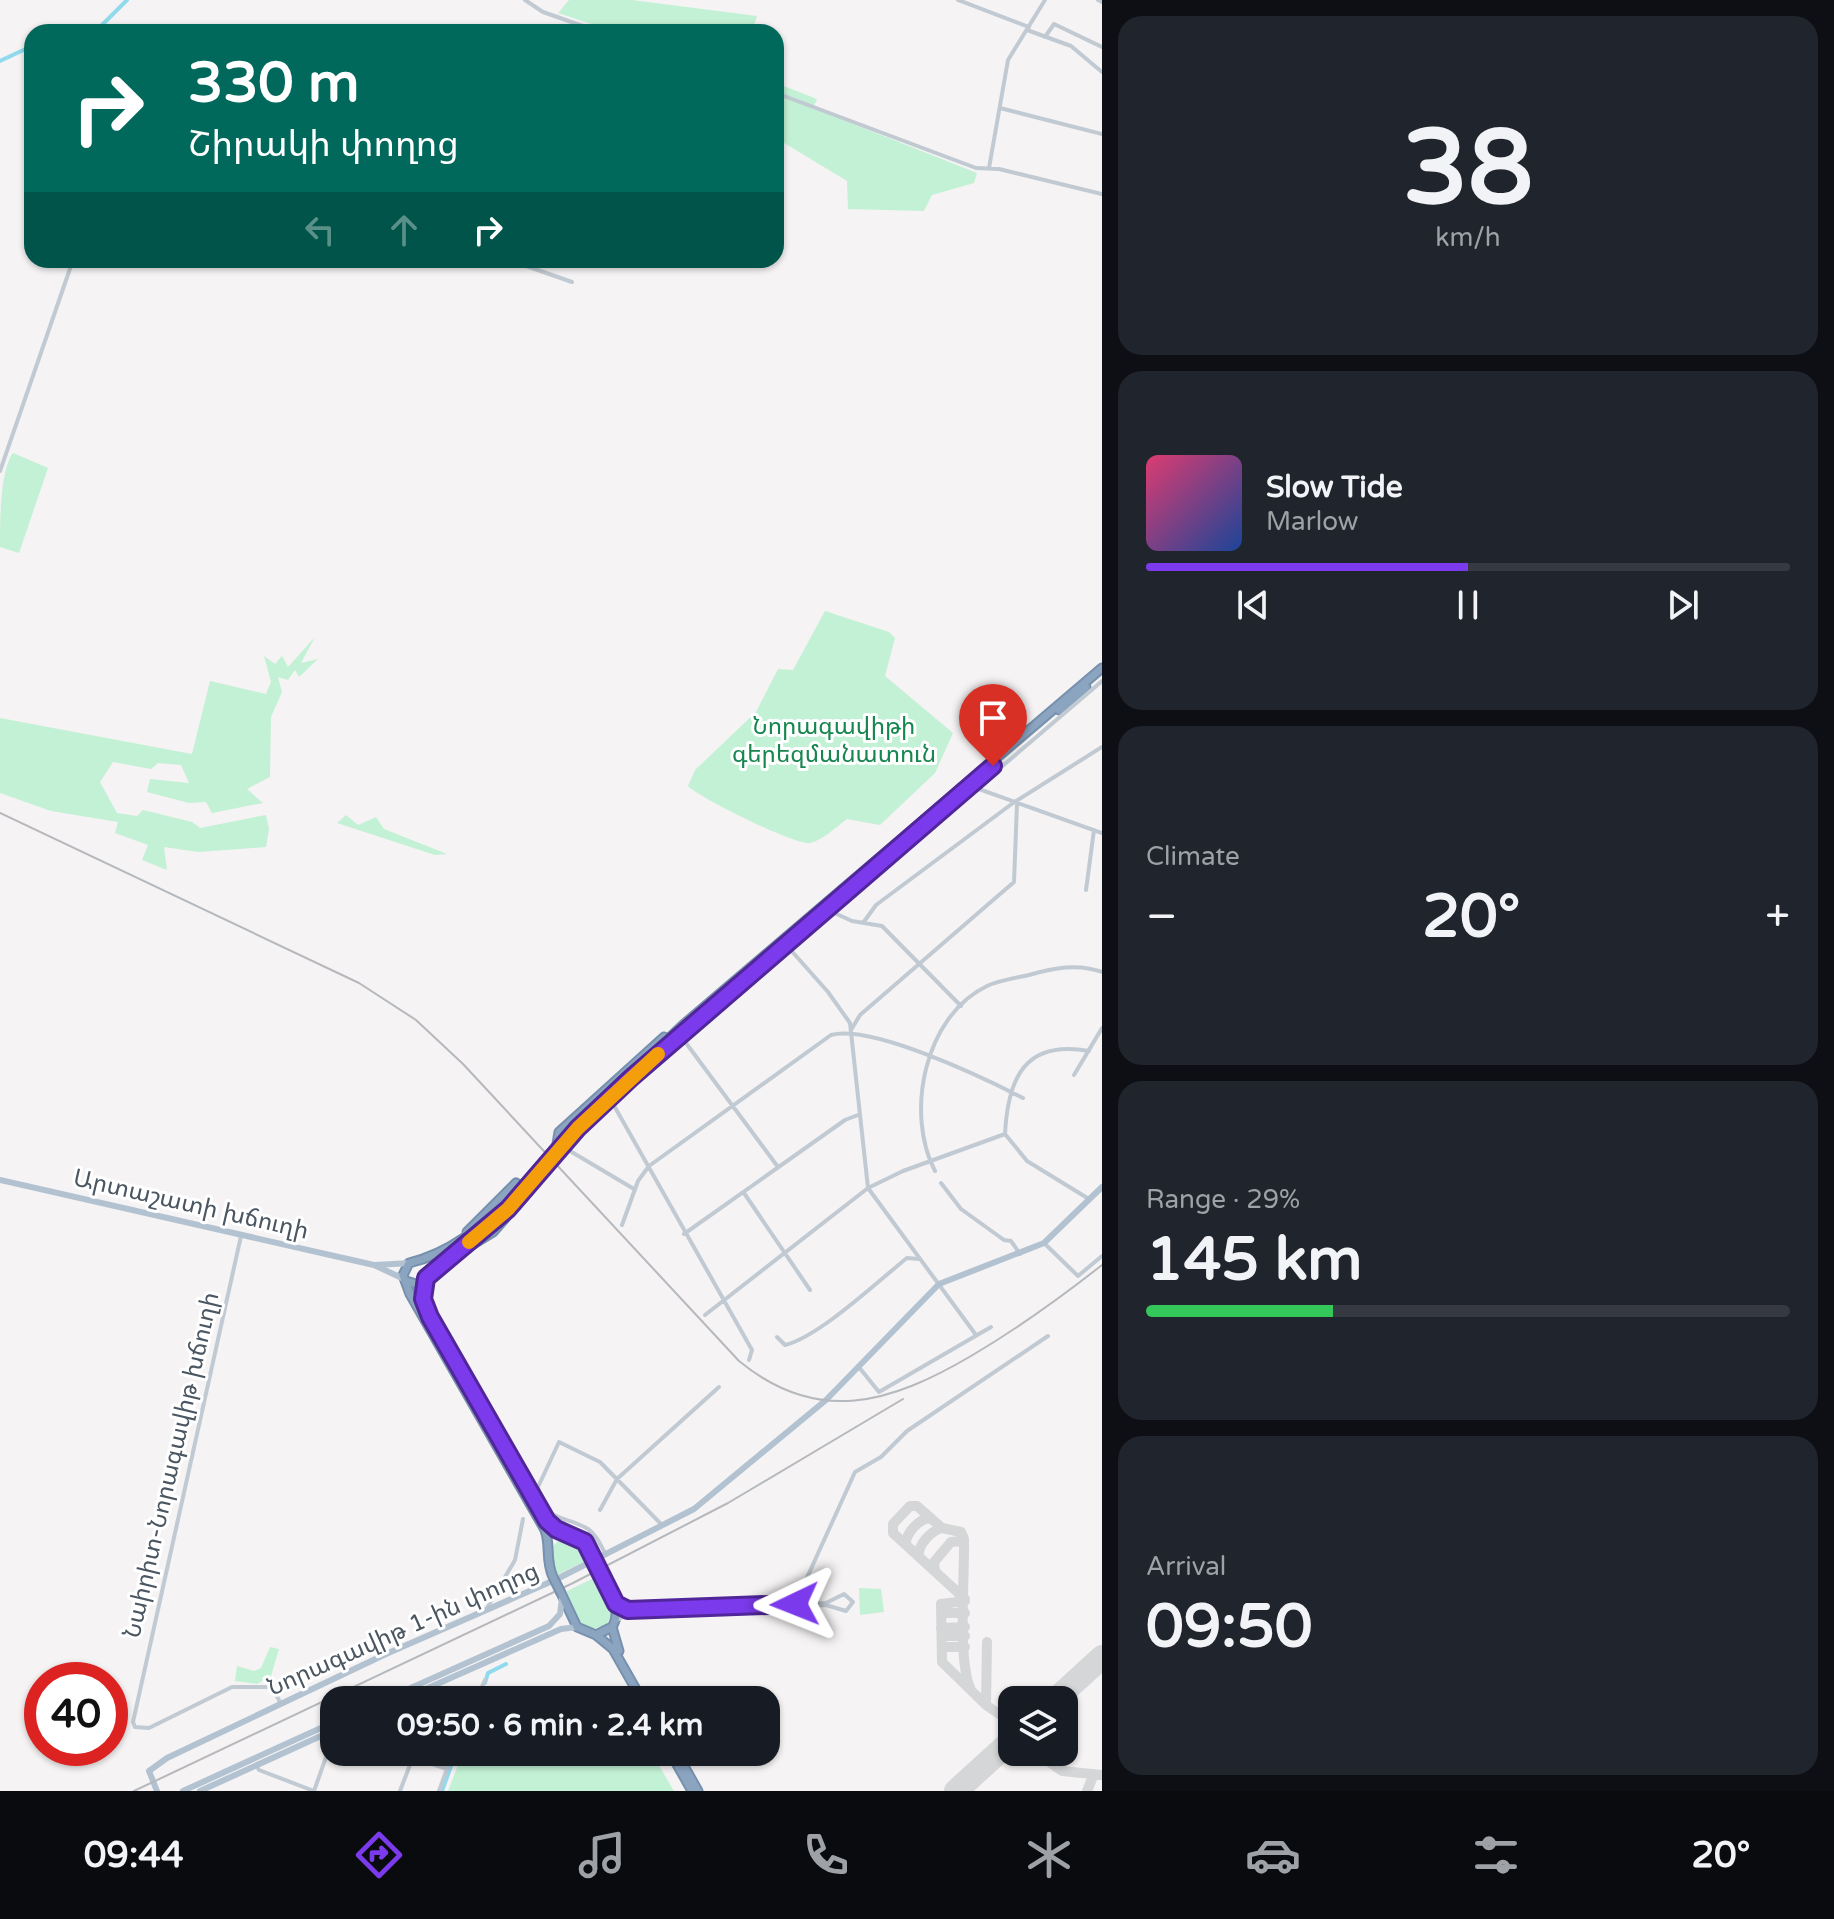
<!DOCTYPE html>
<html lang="en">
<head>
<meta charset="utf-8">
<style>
	body { margin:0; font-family:"Varela Round","Noto Sans Armenian",sans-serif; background:#20242c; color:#f1f3f6; height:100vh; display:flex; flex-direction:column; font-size:30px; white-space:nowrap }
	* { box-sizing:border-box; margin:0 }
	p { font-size:26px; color:#9ea1a6 }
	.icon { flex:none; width:44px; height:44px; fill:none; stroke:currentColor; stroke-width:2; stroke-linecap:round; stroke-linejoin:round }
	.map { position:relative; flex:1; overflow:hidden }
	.sheet { display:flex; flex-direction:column; gap:16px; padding:16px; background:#0d0f14; width:732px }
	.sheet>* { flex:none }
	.top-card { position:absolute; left:24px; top:24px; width:760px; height:244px; border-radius:24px; box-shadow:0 2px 6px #0004; background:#00695c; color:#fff; overflow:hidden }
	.fabs { position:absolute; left:998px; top:1686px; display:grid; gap:16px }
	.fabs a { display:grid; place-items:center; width:80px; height:80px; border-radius:16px; background:#171b24; box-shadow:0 2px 6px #0004; font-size:40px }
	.speed { position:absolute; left:24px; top:1662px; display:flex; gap:16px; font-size:40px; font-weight:700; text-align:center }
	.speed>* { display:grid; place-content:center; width:104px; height:104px; border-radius:50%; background:#171b24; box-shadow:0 2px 6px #0004; line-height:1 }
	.speed .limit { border:12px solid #d22; background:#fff; color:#111 }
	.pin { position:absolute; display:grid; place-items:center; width:68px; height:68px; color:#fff; margin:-82px -34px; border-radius:50% 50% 50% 0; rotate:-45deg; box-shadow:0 0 8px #0007 }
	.pin .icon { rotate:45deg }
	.me { position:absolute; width:88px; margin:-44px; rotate:268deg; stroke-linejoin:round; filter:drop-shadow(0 0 6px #0008) }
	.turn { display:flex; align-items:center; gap:28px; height:168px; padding:0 32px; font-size:36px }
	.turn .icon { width:104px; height:104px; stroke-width:2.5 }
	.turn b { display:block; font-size:56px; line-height:68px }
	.lanes { display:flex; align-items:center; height:76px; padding:0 32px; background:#0003; justify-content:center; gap:40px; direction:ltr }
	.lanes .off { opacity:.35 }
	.big { font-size:60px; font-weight:700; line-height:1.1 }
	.sheet .widget { flex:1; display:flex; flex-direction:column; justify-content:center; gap:12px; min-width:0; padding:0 28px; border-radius:24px; background:#20242c }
	.sheet .dial { align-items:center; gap:0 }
	.dial b { font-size:104px; line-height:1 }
	.song { display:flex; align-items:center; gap:24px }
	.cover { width:96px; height:96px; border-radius:12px; background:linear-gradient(135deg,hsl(340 70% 55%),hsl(220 70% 35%)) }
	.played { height:8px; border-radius:4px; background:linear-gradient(90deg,#7c3aed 50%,#363941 50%) }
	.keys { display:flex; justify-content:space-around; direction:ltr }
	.heat { display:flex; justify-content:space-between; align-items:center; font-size:44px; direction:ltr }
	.charge { height:12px; border-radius:6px; background:linear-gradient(90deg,#34c759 29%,#363941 0) }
	.trip { position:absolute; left:320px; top:1686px; width:460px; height:80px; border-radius:24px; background:#171b24; box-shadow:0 2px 6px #0004; font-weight:700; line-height:80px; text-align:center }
	.dock { display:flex; height:128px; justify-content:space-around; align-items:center; background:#090b0e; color:#9ea1a6 }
	.dock .icon { width:56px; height:56px }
	.dock .current { color:#7c3aed }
	.dock b { font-size:36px; color:#f1f3f6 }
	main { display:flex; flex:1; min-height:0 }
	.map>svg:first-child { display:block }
	.green { fill:#c3f1d5 }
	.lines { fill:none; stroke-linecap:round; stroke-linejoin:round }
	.canal { stroke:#90daee; stroke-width:4 }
	.taxiway { stroke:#d5d6d8; stroke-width:10 }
	.runway { stroke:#d5d6d8; stroke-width:24 }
	.highway-casing { stroke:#7690ad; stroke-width:11 }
	.minor { stroke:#c1cad2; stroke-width:4 }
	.major { stroke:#b3c2d1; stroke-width:6 }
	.highway { stroke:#8ba5c1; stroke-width:7 }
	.rail { stroke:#b5b8bd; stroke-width:2 }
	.highway-bridge-casing { stroke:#7690ad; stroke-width:11; stroke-linecap:butt }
	.highway-bridge { stroke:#8ba5c1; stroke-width:7 }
	.route-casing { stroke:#51269a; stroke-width:20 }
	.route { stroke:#7c3aed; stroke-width:14 }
	.slow { stroke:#f59e0b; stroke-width:14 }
	.labels { text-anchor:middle; stroke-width:6; stroke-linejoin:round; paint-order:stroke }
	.park-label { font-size:24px; fill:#17864f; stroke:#fff }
	.street-label { font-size:24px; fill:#4a5661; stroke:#fff }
</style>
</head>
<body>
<main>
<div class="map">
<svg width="1102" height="1791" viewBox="0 0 1102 1791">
	<rect width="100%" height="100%" fill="#f5f3f3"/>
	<path class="green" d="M569,0H632L757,16L752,32H616L558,13Z
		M776,83L817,99L813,108L977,173L974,183L932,195L924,211L848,209L847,181L776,138Z
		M13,453L48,468L19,553L0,547C0,522 0,470 13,453Z
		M825,611L889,632L895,638L885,676L953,733L935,773L880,825L847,819C836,827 823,840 810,843C796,846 698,797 688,786L695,770L756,712L778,669L793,670Z
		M315,637L301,663L318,659L299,677L295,670L288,680L278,677L282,692L271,717L270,777L247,789L263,803L212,813L206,802L189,803L147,792L150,779L189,783L181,765L158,763L151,769L113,762L100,782L117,813L137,816L143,810L192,822L200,828L266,815L269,829L266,847L198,852L164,847L167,870L142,860L148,845L115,833L118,822L51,811L0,793V718L192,754L210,681L266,694L271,682L264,656L275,664L282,656L288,667Z
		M346,815L358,825L376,817L384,829L447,854L435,855L337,823Z
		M563,1538L578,1541L589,1559L557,1575C549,1561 546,1547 563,1538Z
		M598,1576L613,1612L606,1625L592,1629L581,1623L565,1592Z
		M859,1588L881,1589L884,1612L860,1615Z
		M270,1647L279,1649L271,1676L257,1684L235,1681L237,1666L254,1671L261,1668Z
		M463,1752H651L674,1791H448Z"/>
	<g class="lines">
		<path class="canal" d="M95,32L127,0
			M0,61L32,46
			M485,1683L488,1673L506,1664
			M442,1791L456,1752"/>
		<path class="taxiway" d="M906,1545C905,1534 919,1518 931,1518
			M919,1557C917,1545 931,1531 942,1528
			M935,1571L934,1562L951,1542L961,1541L964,1546
			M965,1599L893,1533V1524L910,1506H917L942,1528L961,1532L964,1539C965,1574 957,1662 971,1690
			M965,1601L941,1604L942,1662L986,1705L1012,1723
			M941,1613H965
			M941,1628L965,1627
			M942,1636H965
			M942,1647H965
			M986,1705L987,1642
			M1035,1752L1062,1771L1102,1775
			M1087,1791L1094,1774"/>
		<path class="runway" d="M1055,1700L1102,1657
			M956,1791L1012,1740"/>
		<defs>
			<path id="highway" d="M1059,710L1086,687
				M625,1083L652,1059
				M561,1141L683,1025L1102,668
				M563,1151L557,1144L559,1132L664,1037
				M511,1199C479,1228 451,1253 409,1263L403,1275L410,1294L545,1530C551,1546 545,1560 553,1577
				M456,1251L515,1201
				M436,1267L493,1232L529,1191L516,1183L467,1232
				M406,1281L420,1285L437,1266
				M425,1281V1306L491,1424
				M511,1459L550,1525L580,1537L593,1557
				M561,1593L577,1627L596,1635L613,1649L642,1700
				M612,1627L619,1651
				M596,1635L612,1627C623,1610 609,1591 602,1574
				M670,1752L692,1791
				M676,1752L698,1791"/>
		</defs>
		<use href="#highway" class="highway-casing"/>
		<path class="minor" d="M525,0L543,12L600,32
			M958,0L1029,27
			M1098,0L1102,2
			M1027,30L1071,46L1102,72
			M1045,37L1054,24L1102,47
			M776,93L976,168L999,169L1102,194
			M1000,108L1102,134
			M989,168L1008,60L1045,0
			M509,260L572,282
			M0,471L73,260
			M976,788L1102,833
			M1086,890L1094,830
			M830,911L852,921L882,926L961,1006
			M863,923L876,905L1013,803L1102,747
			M789,948L828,992L850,1023L868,1188L976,1335
			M851,1030L860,1015L1014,882L1017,804
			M683,1039L778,1167
			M1074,1075L1102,1028
			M612,1102L752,1350L749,1360
			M570,1151L634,1189
			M935,1171C905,1114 924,1016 987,986C1000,980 1016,978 1029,975C1053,968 1078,963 1102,972
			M941,1183L961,1209L1004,1240L1011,1241L1020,1254
			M529,1191L584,1128L683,1039L1102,681
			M744,1193L810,1290
			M1089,1199L1027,1161L1005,1134C1008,1076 1026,1040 1089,1051
			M622,1225L638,1181L649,1166L831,1035C872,1024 984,1078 1023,1098
			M684,1234L845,1120L858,1115
			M241,1236L133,1722L135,1727L149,1728L232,1687H272L281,1704
			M1044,1243L1078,1276L1102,1256
			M705,1315L868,1188L903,1171L1005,1134
			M777,1337L785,1345C819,1337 878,1281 907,1258L919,1259
			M858,1366L879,1392L991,1327
			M600,1510L617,1479L719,1387
			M606,1555C601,1546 597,1535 588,1529C566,1515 542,1523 538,1487L559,1442L600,1462L662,1525
			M795,1604L855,1472L881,1457L907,1431L1048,1336
			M617,1605L633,1610L826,1603L844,1594L853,1602L846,1611L826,1605L629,1613L617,1620
			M487,1608L515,1560L523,1519
			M476,1700L485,1680
			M398,1752L447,1769
			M256,1765L259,1770L314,1791
			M314,1791L331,1743L328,1733
			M400,1791L413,1757
			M439,1791L453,1752"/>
		<path class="major" d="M0,1180L374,1265L404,1279
			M375,1265L411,1263
			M384,1700L549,1626L560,1614L562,1599
			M401,1700L561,1629L577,1627
			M157,1791L149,1771L167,1758L386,1654L557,1579L694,1509L826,1400L939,1284L1044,1243L1102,1187
			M183,1791L334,1722
			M200,1791L334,1730"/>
		<use href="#highway" class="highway"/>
		<path class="rail" d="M0,813L359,983L416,1020L463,1064L739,1361C818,1426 891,1403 971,1356C1017,1329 1060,1298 1102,1265
			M134,1791L573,1583L728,1503L903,1399"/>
		<defs>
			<path id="highway-bridge" d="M511,1199L561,1141
				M593,1557L602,1574
				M553,1577L561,1593"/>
		</defs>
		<use href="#highway-bridge" class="highway-bridge-casing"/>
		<use href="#highway-bridge" class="highway-bridge"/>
	</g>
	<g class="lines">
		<defs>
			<path id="route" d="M795,1604L628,1610L616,1604L585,1542L556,1529L547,1521L430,1317L423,1299L426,1278L508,1209L578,1128L631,1078L993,766"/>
		</defs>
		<use href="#route" class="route-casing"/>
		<use href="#route" class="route"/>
		<path class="slow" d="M469,1242L508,1209L578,1128L658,1054"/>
	</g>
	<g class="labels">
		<g class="park-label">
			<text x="834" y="734">Նորագավիթի<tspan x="834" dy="28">գերեզմանատուն</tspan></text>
		</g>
		<g class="street-label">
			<text transform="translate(191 1204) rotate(13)" y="8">Արտաշատի խճուղի</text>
			<text transform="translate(171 1465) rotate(-77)" y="8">Նաիրիտ-Նորագավիթ խճուղի</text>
			<text transform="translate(403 1629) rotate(-24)" y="8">Նորագավիթ 1-ին փողոց</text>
		</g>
	</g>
</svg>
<div class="fabs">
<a><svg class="icon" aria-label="layers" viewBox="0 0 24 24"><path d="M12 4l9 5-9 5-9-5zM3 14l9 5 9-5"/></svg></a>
</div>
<div class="speed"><div class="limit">40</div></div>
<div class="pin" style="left:993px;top:766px;background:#d93025"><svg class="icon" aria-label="arrive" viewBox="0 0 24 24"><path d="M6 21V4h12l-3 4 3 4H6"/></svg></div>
<svg class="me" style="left:795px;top:1604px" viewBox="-20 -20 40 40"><path d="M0-17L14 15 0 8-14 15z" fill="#7c3aed" stroke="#fff" stroke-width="4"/></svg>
<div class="trip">09:50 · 6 min · 2.4 km</div>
<div class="top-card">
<div class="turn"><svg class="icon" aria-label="right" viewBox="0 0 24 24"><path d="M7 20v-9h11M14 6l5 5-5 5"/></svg><div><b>330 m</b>Շիրակի փողոց</div></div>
<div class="lanes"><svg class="icon off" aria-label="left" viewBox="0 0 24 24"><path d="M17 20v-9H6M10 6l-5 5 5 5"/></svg><svg class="icon off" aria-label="ahead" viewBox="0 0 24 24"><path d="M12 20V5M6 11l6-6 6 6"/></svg><svg class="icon" aria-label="right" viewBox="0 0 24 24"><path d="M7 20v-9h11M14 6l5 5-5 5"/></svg></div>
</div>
</div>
<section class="sheet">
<div class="widget dial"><b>38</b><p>km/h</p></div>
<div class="widget">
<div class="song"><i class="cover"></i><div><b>Slow Tide</b><p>Marlow</p></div></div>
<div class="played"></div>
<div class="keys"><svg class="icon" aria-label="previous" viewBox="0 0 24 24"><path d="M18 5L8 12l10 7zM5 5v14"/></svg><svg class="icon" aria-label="pause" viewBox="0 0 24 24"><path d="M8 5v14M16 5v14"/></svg><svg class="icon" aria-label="next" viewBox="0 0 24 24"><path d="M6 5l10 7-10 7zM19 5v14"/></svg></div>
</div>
<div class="widget"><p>Climate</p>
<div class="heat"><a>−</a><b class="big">20°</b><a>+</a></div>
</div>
<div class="widget"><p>Range · 29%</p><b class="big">145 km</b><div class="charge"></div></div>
<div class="widget"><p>Arrival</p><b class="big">09:50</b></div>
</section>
</main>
<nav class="dock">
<b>09:44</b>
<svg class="icon current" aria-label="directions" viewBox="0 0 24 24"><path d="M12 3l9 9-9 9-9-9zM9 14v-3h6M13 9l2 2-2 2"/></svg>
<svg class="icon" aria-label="music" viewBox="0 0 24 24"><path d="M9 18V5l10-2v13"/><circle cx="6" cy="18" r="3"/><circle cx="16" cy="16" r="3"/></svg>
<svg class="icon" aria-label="phone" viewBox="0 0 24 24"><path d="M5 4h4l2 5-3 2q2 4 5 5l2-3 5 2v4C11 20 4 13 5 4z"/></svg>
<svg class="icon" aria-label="climate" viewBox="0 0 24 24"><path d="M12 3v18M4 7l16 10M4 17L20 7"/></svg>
<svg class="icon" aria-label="car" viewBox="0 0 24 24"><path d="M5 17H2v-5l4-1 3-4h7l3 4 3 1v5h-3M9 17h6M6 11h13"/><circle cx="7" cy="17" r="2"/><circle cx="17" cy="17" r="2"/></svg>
<svg class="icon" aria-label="filters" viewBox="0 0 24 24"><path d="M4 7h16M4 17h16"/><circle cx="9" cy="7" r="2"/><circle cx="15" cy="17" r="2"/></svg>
<b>20°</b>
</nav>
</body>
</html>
